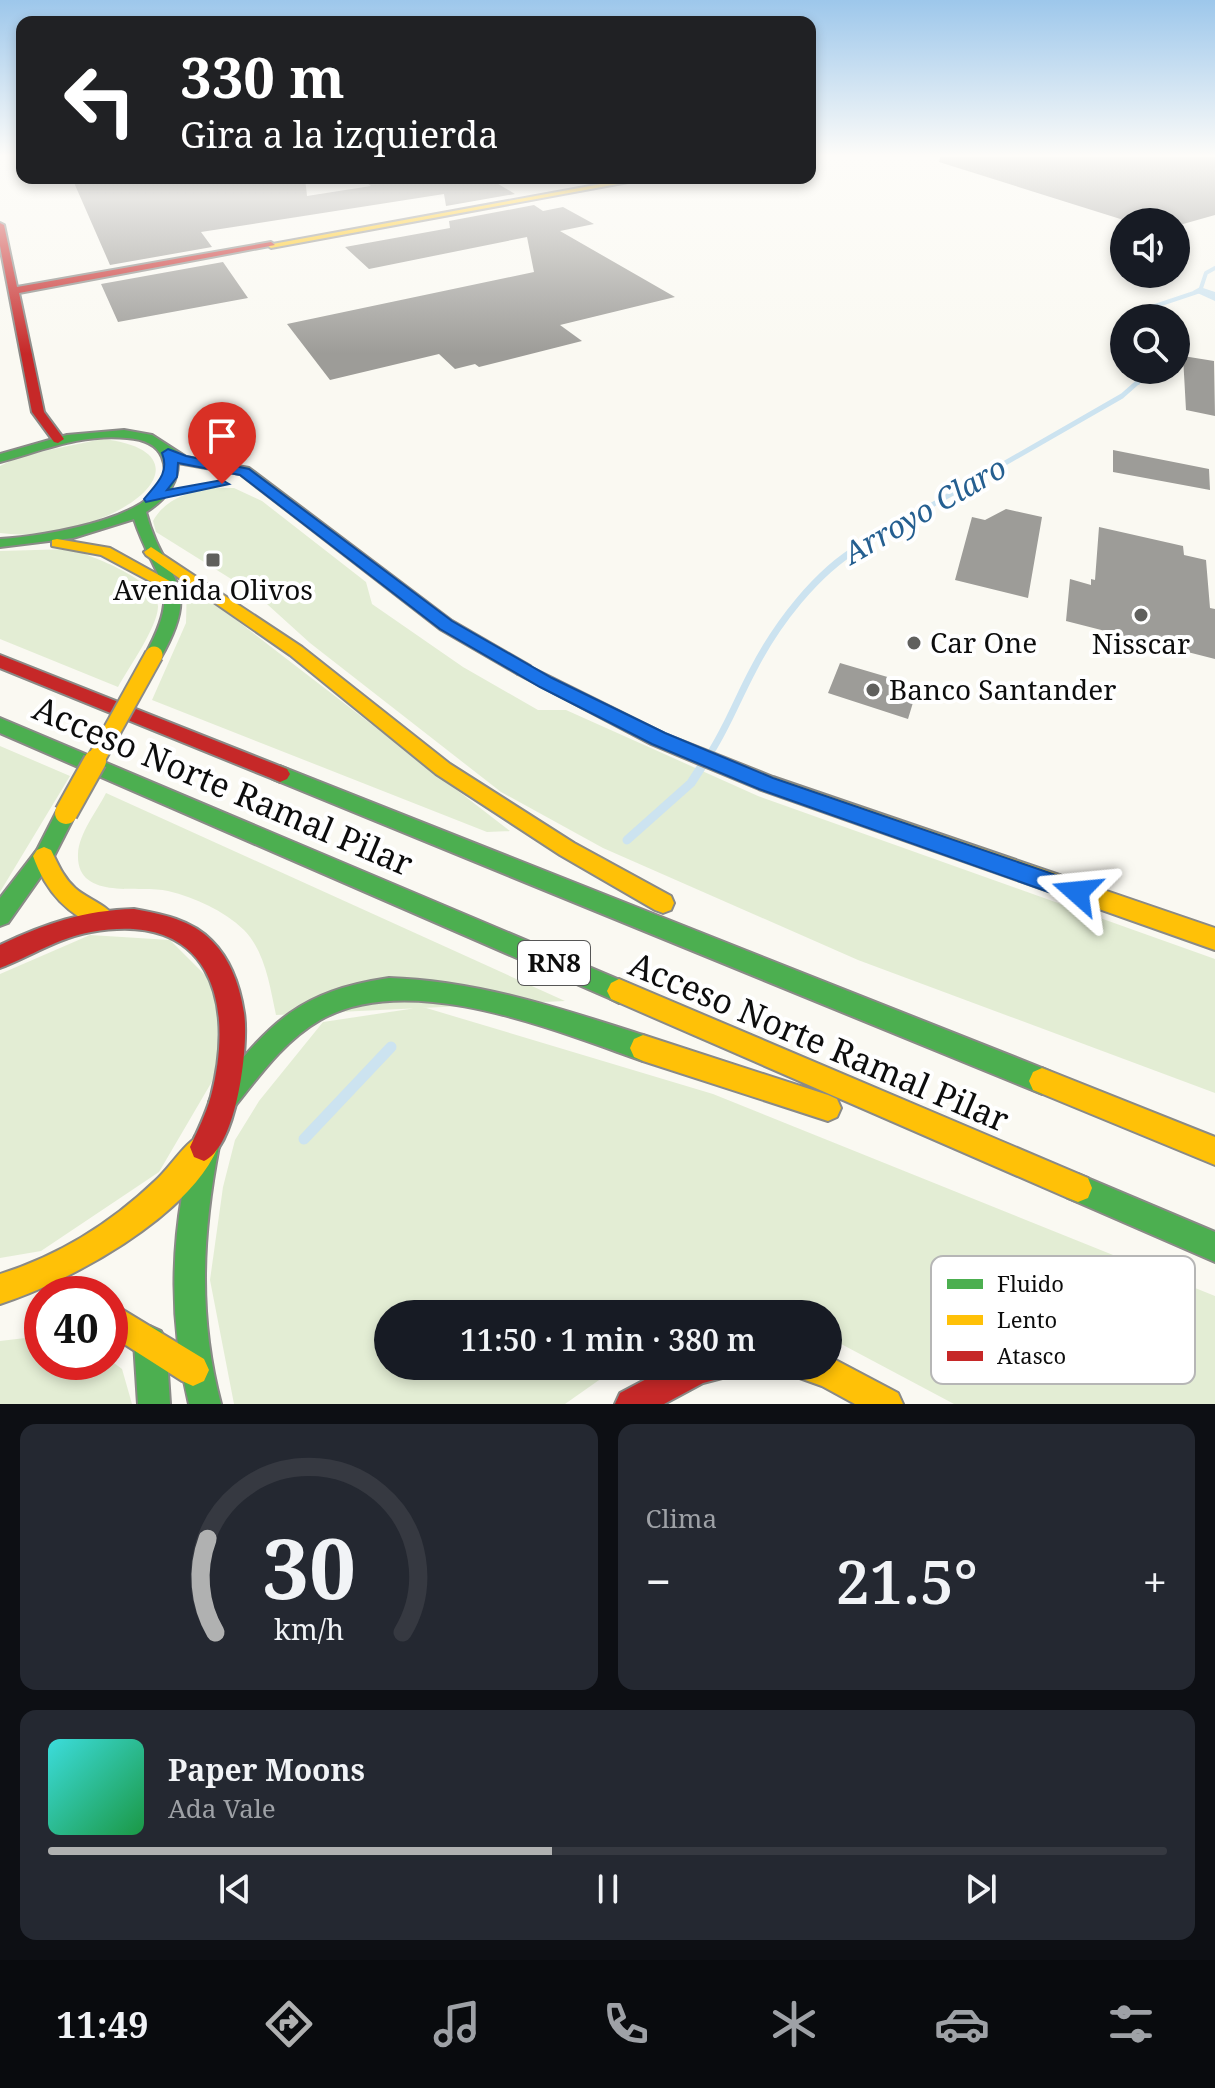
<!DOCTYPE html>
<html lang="es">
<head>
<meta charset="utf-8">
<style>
	body { margin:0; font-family:"Noto Serif",serif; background:#242831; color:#f1f3f6; height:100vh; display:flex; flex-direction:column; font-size:30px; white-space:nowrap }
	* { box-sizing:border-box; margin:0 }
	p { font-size:26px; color:#9ea1a6 }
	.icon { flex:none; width:44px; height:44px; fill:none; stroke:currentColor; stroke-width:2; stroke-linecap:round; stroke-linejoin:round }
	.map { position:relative; height:1404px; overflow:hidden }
	.sheet { display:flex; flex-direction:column; gap:20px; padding:20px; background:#0d0f14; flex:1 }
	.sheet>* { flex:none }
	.banner { position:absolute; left:16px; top:16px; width:800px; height:168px; border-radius:16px; box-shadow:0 4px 12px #0003; background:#202124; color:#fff; overflow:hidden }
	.tools { position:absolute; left:1110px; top:208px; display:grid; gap:16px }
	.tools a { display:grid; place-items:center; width:80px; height:80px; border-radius:50%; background:#171b24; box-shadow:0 4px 12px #0003; font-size:40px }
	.speed { position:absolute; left:24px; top:1276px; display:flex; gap:16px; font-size:40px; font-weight:700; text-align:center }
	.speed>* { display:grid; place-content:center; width:104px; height:104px; border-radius:50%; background:#171b24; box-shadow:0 4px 12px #0003; line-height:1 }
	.speed .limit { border:12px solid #d22; background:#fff; color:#111 }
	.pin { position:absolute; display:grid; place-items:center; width:68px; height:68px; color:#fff; margin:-82px -34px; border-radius:50% 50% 50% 0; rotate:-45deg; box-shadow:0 0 8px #0007 }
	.pin .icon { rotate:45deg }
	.me { position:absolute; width:88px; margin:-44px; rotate:288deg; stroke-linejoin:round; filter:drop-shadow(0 0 6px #0008) }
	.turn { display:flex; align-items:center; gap:28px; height:168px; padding:0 32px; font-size:36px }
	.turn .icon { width:104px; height:104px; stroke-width:2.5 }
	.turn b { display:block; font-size:56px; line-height:68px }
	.big { font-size:60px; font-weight:600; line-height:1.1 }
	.sheet .card { flex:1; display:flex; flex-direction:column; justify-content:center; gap:12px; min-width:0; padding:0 28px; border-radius:16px; background:#242831 }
	.sheet .dial { align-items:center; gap:0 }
	.dial svg { height:208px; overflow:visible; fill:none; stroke:#363941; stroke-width:7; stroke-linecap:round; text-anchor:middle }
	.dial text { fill:#f1f3f6; stroke:none }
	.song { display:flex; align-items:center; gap:24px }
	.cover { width:96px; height:96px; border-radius:12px; background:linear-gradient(135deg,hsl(180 70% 55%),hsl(140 70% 35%)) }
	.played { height:8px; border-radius:4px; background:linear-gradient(90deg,#b0b1b1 45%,#363941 45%) }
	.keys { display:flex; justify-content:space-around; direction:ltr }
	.heat { display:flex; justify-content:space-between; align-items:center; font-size:44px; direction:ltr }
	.sheet .tiles { flex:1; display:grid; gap:20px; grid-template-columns:1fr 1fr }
	.card:last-child { grid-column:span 2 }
	.trip { position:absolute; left:374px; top:1300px; width:468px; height:80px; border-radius:40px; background:#171b24; box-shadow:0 4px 12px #0003; font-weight:600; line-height:80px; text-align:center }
	.tab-bar { display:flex; height:128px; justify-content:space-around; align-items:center; background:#090b0e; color:#9ea1a6 }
	.tab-bar .icon { width:56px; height:56px }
	.tab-bar .selected { color:#b0b1b1 }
	.tab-bar b { font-size:36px; color:#f1f3f6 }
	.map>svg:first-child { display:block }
	.green { fill:#e3edd4 }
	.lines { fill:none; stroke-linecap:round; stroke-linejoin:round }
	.stream-far4 { stroke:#cce3f0; stroke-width:4 }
	.stream-far3 { stroke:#cce3f0; stroke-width:5 }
	.stream-far2 { stroke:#cce3f0; stroke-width:7 }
	.stream-far1 { stroke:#cce3f0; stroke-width:9 }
	.stream { stroke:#cce3f0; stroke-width:11 }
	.canal { fill:#cce3f0; fill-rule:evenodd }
	.building { fill:#9d9c98 }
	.fast-casing { stroke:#8a8a87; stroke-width:4 }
	.slow-casing { stroke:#8a8a87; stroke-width:4 }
	.jam-casing { stroke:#8a8a87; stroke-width:4 }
	.fast { fill:#4caf50; fill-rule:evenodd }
	.slow { fill:#ffc107; fill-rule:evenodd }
	.jam { fill:#c62828; fill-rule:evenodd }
	.slow-bridge-far1-casing { stroke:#8a8a87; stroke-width:21; stroke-linecap:butt }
	.slow-bridge-casing { stroke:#8a8a87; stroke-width:26; stroke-linecap:butt }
	.slow-bridge-far1 { stroke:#ffc107; stroke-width:17 }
	.slow-bridge { stroke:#ffc107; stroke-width:22 }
	.route { fill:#1a73e8; stroke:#114b97; stroke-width:2 }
	.poi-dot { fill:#60605d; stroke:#fff; stroke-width:3 }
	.labels { text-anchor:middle; stroke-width:8; stroke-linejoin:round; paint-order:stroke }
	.shield { fill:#fff; stroke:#565656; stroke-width:2 }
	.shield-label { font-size:26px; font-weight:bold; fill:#0d0d0d }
	.poi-label { font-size:28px; fill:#0d0d0d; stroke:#fff }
	.water-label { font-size:30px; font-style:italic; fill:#255f90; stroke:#fff }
	.near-street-label { font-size:34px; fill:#0d0d0d; stroke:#fff }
	.key { fill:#fff; stroke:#b6b6b6; stroke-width:2 }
	.key-label { font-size:22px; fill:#0d0d0d }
</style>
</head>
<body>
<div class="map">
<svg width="1215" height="1404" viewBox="0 0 1215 1404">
	<rect width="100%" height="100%" fill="#faf9f2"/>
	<path class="green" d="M102,439C177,447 168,488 109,515C77,529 35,538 0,533V466L20,456Z
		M210,488H234L262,501L366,582L372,604L463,667L538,710H566L758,796L1215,959V1093L858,960L603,848L501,792L310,643L257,595L156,532L153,521C165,499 187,493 210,488Z
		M71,549C91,556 159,580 158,607C157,628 129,667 118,687L0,639V551Z
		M187,582L510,831L487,832L152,700L186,623Z
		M0,746L70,776L0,892Z
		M106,793L565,1001L276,1015C270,987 265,951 244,930C223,910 196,898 168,891C141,884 76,902 78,854C79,833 97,811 106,793Z
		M90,935L170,940L218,988L217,1073L159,1172L41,1251L0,1258V974Z
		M423,1007L713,1094L1215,1296V1404H954L828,1337V1314H762L752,1311L732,1314H388V1366H619L565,1404H234L210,1280L223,1187L235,1140L259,1101L323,1022Z
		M42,1336V1362L110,1360L122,1369L132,1404H0V1341Z"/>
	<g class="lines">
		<path class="stream-far4" d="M1135,318L1143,310L1200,291L1206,273L1215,268
			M1138,383L1139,370"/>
		<path class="stream-far3" d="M857,548L1122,396L1139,381"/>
		<path class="stream-far2" d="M711,752C728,725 738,698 753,670C776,625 816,572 861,546"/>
		<path class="stream-far1" d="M627,840L691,783L702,766"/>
		<path class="stream" d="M304,1139L391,1047"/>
		<path class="canal" d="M1200,287L1215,292V301L1193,291Z"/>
	</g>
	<path class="building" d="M940,157H1215V215L1176,226V222H1130L939,162Z
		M72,178H305L307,196L371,186L360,178H488L515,194L446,206L444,194L201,232L212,247L110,265Z
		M534,205L543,211L563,207L594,224L560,231L675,297L560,325L582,341L479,367L475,364L455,369L439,354L330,380L287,324L534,272L527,237L369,269L345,247L450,228L449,221Z
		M223,262L248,298L118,322L101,284Z
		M1183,356L1214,361L1215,416L1186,410Z
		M1113,450L1209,469L1210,490L1113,472Z
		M1006,509L1042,517L1028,598L955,580L972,517L985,520Z
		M1099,527L1183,546L1184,555L1206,560L1210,608L1215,609V659L1066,621L1070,579L1091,585V579L1095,580Z
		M840,663L918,686L908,719L828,693Z"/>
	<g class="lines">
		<defs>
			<path id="fast" d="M124,430L152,435L186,457L249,468L452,621L530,666L533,670L530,674H518L440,629L240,474L178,463C178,485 165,500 146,512C164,582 205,581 160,659H148L145,655C184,585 155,583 134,519L73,538L0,547V539C37,537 187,517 162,457C156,443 141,439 127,438C83,433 41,451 0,462V454L67,435Z
				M0,718L627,983L631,991L627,999L619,1003L611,999L0,733Z
				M280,766L1042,1068L1051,1072L1055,1081L1051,1090L1042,1094L273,779L270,774L273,769Z
				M66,805L73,807L76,813L51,862L8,923L0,926V898L37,850L59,807Z
				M389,978C478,981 559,1008 643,1035L652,1039L656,1048L652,1057L643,1061C554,1030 409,969 320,1020C283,1041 257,1079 231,1111L222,1115L213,1111L209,1102L213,1093C271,1024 295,992 389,978Z
				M205,1132L215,1136L219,1146C202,1234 198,1317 221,1404H189C172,1335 170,1267 182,1196C185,1176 188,1155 195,1136Z
				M1078,1174L1215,1232V1262L1068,1198L1064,1188L1068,1178Z
				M150,1326L161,1331L166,1342L170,1404H138L134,1342L139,1331Z"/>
			<path id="slow" d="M634,178H650L271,248L267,245Z
				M57,539L110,548L175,584L173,587H161L101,555L52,546V540Z
				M151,547L302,647L450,764L574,843L671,896L674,903L671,910L663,913L655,910L560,855L436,774L290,655L146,555L144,552Z
				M524,664L665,734L773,777L1215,928V950L759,789L651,744L518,674L515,670L518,666Z
				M44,847L51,850C58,864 63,877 75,888C87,899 109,905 115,919L112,926L104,929C68,916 46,892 33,856L37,850Z
				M619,979L1088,1178L1092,1188L1088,1198L1078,1202L1068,1198L611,999L607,991L611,983Z
				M643,1035L828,1095L837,1099L841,1108L837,1117L828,1121L643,1061L634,1057L630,1048L634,1039Z
				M1042,1068L1215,1137V1165L1033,1090L1029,1081L1033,1072Z
				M204,1133L214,1137L218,1147C189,1217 69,1282 0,1304V1274C58,1256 111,1223 155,1181C171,1167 185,1141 204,1133Z
				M110,1302L204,1359L209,1370L204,1381L193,1386L182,1381L110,1335Z
				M828,1356L898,1393L903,1404H855L822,1386L797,1377L792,1366H828Z"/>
			<path id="jam" d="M0,223L4,225L17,287L271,242L275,245L19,293L44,412L64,439L58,443L54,442L32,412L0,246Z
				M0,655L287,769L290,774L287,779L280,782L273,779L0,668Z
				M134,909C162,914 192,920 212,941C231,960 240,987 244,1013C249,1045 237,1147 204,1161L194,1157L190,1147C198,1130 206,1114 211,1096C236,1000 209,910 91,932C58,938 31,956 0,968V945C44,924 85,910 134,909Z
				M671,1366H731L726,1377L703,1383L664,1404H615L620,1393Z"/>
		</defs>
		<use href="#fast" class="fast-casing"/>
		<use href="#slow" class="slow-casing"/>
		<use href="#jam" class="jam-casing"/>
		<use href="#fast" class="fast"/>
		<use href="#slow" class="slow"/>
		<use href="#jam" class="jam"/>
		<defs>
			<path id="slow-bridge-far1" d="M94,763L154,655"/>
			<path id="slow-bridge" d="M66,813L95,761"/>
		</defs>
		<use href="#slow-bridge-far1" class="slow-bridge-far1-casing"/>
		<use href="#slow-bridge" class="slow-bridge-casing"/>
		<use href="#slow-bridge-far1" class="slow-bridge-far1"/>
		<use href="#slow-bridge" class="slow-bridge"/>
	</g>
	<linearGradient id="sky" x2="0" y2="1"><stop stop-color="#9dc7eb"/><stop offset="0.44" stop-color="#fdfcf9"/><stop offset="1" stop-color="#fdfcf9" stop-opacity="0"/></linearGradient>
	<rect width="1215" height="354" fill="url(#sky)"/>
	<path class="route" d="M168,449L186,456L249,469L452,621L552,678L665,733L773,778L1085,885L1088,892L1085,899L1077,902L759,789L652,744L540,687L440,629L240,475L178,463L177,477L167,490L222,480L229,484L146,502L144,499C156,484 170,473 162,453Z"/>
	<g class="poi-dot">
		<rect x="205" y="552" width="16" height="16" rx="4"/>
		<circle cx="1141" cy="615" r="8"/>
		<circle cx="914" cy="643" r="8"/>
		<circle cx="873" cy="690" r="8"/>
	</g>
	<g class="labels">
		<rect class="shield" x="518" y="941" width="72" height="44" rx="6"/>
		<g class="shield-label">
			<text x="554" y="972">RN8</text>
		</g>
		<g class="poi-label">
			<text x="213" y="600">Avenida Olivos</text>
			<text x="930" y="653" text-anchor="start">Car One</text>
			<text x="1141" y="654">Nisscar</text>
			<text x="889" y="700" text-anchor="start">Banco Santander</text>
		</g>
		<g class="water-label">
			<text transform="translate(925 511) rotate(-30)" y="10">Arroyo Claro</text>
		</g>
		<g class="near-street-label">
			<text transform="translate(223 786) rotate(23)" y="12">Acceso Norte Ramal Pilar</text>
			<text transform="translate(819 1042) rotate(23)" y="12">Acceso Norte Ramal Pilar</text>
		</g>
	</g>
	<rect x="931" y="1256" width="264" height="128" rx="12" class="key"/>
	<rect x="947" y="1279" width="36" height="10" fill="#4caf50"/>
	<rect x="947" y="1315" width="36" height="10" fill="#ffc107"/>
	<rect x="947" y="1351" width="36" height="10" fill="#c62828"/>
	<g class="key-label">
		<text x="997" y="1292">Fluido</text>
		<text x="997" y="1328">Lento</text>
		<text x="997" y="1364">Atasco</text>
	</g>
</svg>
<div class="tools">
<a><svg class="icon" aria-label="sound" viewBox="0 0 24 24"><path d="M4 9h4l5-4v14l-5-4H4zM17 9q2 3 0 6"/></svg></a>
<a><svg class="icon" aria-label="search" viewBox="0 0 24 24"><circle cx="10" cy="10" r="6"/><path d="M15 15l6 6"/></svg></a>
</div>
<div class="speed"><div class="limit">40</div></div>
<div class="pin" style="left:222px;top:484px;background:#d93025"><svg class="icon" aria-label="arrive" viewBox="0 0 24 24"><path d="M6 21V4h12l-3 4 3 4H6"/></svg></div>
<svg class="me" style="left:1077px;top:892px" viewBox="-20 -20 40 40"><path d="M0-17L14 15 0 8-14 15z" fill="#1a73e8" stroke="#fff" stroke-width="4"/></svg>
<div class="trip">11:50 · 1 min · 380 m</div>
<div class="banner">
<div class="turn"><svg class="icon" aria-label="left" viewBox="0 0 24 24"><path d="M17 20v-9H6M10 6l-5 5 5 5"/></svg><div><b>330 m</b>Gira a la izquierda</div></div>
</div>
</div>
<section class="sheet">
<div class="tiles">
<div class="card dial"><svg viewBox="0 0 100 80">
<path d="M14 69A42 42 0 1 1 86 69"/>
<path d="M14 69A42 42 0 0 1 11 33" stroke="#b0b1b1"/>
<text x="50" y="56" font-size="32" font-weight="700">30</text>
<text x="50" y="72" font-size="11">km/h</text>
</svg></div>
<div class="card"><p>Clima</p>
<div class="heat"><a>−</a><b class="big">21.5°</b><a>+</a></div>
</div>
<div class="card">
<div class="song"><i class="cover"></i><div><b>Paper Moons</b><p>Ada Vale</p></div></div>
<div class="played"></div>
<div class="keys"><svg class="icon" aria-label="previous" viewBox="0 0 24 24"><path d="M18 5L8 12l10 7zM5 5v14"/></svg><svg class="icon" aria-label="pause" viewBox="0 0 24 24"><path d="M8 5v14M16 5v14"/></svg><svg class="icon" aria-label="next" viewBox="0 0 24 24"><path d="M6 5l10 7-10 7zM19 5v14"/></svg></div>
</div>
</div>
</section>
<nav class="tab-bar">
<b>11:49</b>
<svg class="icon selected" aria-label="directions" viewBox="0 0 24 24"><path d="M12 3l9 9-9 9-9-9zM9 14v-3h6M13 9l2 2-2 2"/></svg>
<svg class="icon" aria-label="music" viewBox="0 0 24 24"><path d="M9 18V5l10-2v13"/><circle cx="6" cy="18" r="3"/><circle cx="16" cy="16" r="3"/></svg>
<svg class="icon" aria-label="phone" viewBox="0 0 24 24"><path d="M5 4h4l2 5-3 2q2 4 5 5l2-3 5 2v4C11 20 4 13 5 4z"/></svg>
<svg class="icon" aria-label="climate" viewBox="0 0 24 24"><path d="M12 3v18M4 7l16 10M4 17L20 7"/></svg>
<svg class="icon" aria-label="car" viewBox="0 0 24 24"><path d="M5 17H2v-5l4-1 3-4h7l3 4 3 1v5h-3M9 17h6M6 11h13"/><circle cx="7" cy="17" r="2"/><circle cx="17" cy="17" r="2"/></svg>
<svg class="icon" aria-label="filters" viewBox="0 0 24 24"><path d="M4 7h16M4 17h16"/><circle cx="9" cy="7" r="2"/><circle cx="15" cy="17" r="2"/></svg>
</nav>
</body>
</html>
